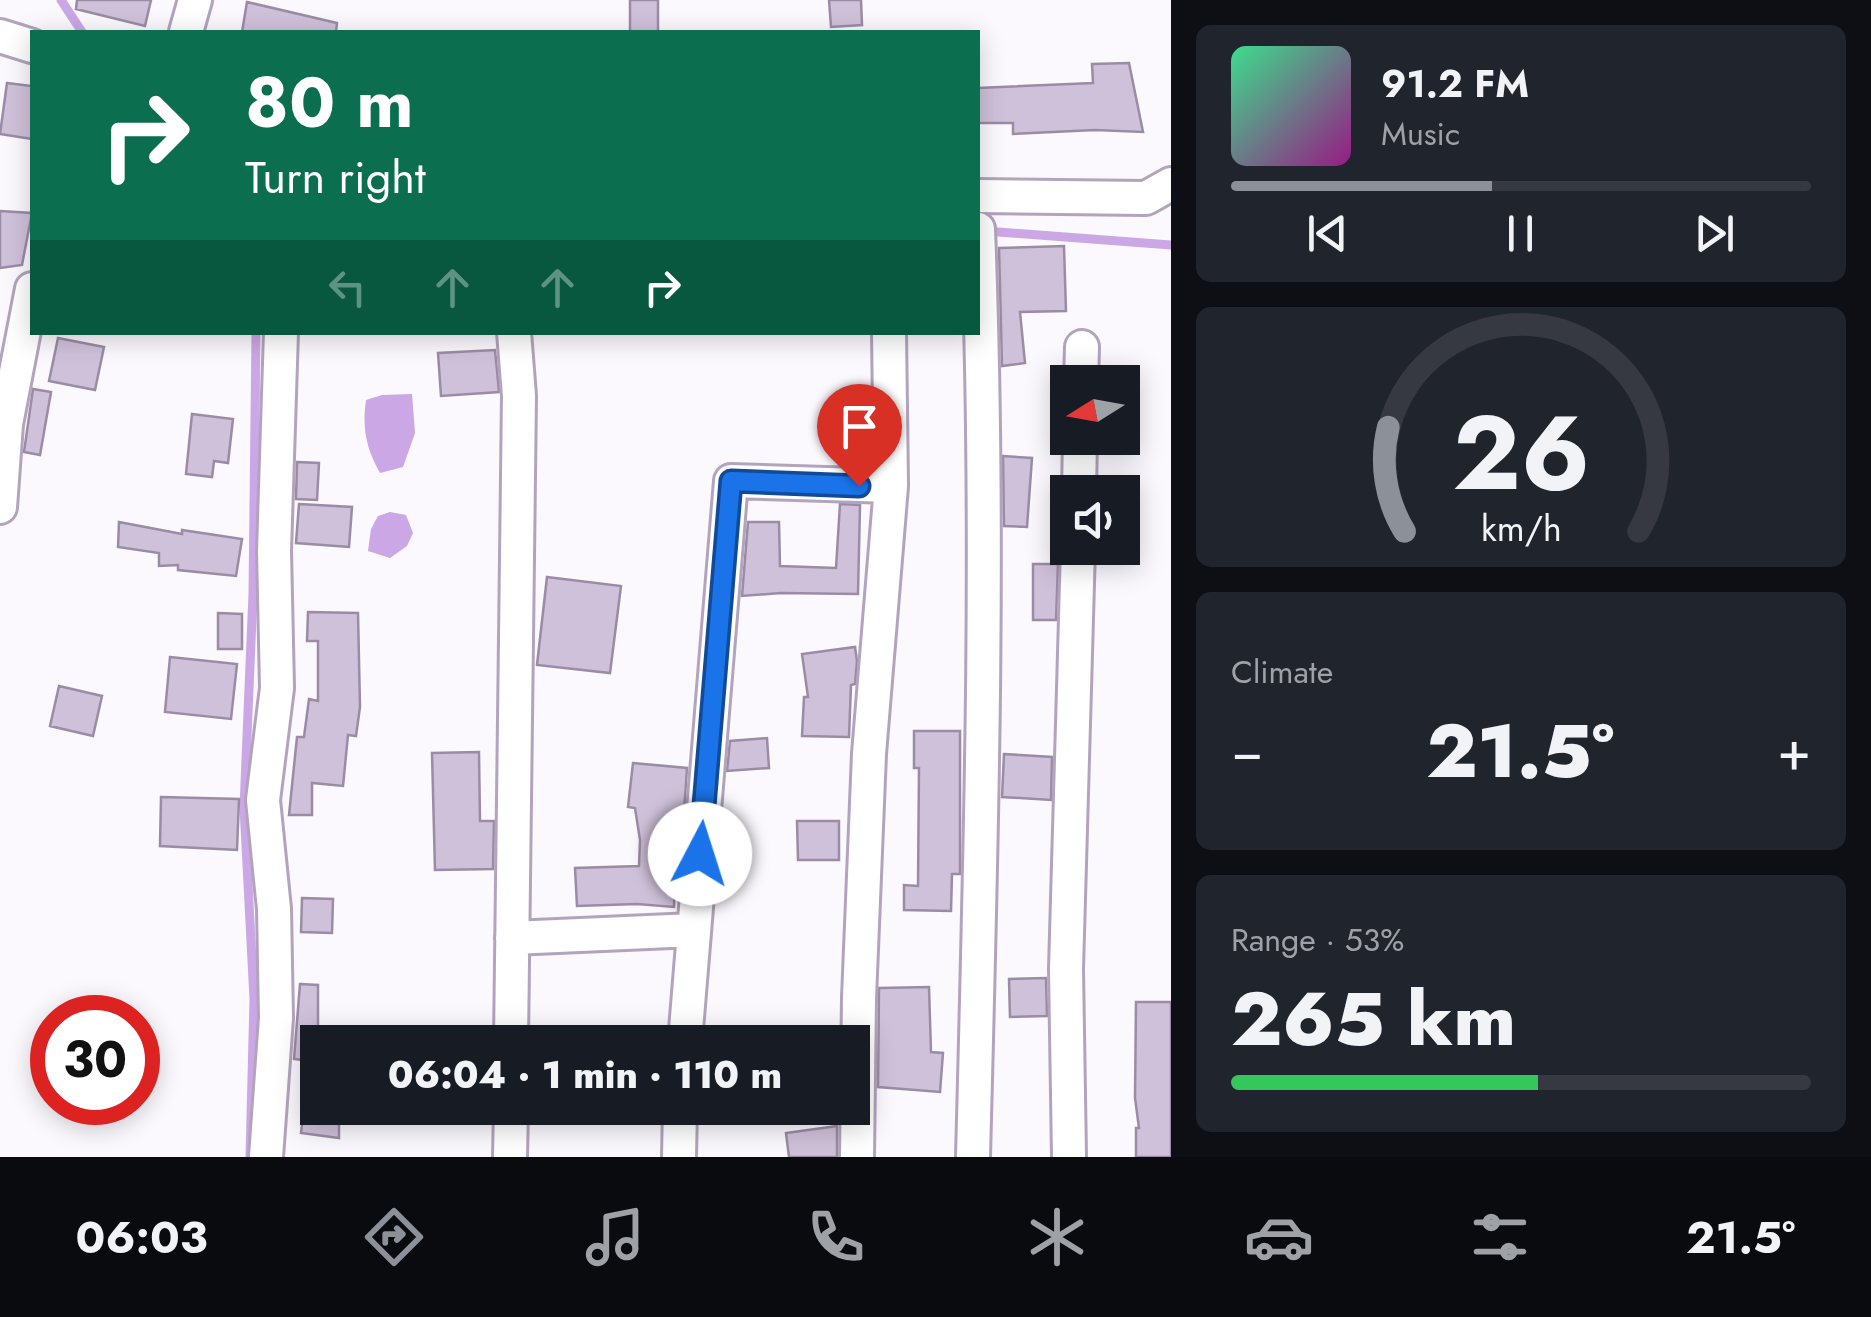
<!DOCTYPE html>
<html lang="en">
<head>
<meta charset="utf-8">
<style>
	body { margin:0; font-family:Jost,sans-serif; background:#20242c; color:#f1f3f6; height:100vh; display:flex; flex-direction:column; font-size:38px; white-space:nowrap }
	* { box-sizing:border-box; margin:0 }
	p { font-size:32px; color:#9ea1a6 }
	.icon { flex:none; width:55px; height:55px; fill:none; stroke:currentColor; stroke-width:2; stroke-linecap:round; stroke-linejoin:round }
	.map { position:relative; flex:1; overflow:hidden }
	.panel { display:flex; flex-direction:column; gap:25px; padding:25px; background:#0d0f14; width:700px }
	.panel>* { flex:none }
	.guide { position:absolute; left:30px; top:30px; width:950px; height:305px; border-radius:0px; box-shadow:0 5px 25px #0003; background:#0b6e4f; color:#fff; overflow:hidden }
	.needle { width:65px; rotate:259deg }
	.fabs { position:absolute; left:1050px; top:365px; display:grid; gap:20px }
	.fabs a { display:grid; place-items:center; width:90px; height:90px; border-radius:0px; background:#171b24; box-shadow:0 5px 25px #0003; font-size:50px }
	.speed { position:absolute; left:30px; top:995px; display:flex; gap:20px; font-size:50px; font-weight:700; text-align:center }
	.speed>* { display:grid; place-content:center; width:130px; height:130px; border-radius:50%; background:#171b24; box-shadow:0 5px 25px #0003; line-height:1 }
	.speed .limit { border:15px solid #d22; background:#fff; color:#111 }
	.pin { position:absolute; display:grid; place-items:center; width:85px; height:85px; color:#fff; margin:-102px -42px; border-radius:50% 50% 50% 0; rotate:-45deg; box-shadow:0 0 10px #0007 }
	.pin .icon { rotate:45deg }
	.me { position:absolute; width:110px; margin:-55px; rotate:5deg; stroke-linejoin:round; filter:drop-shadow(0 0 8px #0008) }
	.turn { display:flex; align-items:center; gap:35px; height:210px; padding:0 50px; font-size:45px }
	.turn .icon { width:130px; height:130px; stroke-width:2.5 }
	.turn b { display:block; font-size:70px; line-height:85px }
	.lanes { display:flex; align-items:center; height:95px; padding:0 50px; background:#0003; justify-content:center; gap:50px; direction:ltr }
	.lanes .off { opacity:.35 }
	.big { font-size:75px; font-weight:800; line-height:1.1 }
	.panel .tile { flex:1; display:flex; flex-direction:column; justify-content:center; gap:15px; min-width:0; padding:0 35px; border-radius:15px; background:#20242c }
	.panel .dial { align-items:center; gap:0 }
	.dial svg { height:260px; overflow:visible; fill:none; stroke:#363941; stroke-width:7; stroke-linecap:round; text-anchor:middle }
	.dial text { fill:#f1f3f6; stroke:none }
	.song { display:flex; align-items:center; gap:30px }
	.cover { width:120px; height:120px; border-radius:15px; background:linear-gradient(135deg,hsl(150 70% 55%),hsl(310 70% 35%)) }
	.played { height:10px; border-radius:5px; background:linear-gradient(90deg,#8c9099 45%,#363941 45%) }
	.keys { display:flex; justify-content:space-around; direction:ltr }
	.heat { display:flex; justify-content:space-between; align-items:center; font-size:55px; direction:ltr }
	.charge { height:15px; border-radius:8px; background:linear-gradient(90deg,#34c759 53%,#363941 0) }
	.trip { position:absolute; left:300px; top:1025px; width:570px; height:100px; border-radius:0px; background:#171b24; box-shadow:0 5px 25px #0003; font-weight:800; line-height:100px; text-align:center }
	.dock { display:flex; height:160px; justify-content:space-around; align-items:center; background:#090b0e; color:#9ea1a6 }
	.dock .icon { width:70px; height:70px }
	.dock .active { color:#8c9099 }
	.dock b { font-size:45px; color:#f1f3f6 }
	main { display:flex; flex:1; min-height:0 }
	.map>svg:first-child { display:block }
	.water { fill:#cba7e5 }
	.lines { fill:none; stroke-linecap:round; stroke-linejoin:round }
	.stream { stroke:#cba7e5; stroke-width:9 }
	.building { fill:#d0c1da; stroke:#9a8ca4; stroke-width:2.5 }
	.minor-casing { stroke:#b2a4bc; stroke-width:38 }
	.minor { stroke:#fff; stroke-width:32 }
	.route-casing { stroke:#114b97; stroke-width:25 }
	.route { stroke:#1a73e8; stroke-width:18 }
</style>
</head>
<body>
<main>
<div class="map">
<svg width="1171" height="1157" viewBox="0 0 1171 1157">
	<rect width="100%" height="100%" fill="#fbf8fe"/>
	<path class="water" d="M412,394L415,433L403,467L380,473C366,448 362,428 366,400L382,395Z
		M390,512L406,515L413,533L407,546L390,558L368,551L371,529L378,516Z"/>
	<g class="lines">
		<path class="stream" d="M61,0L82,32
			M985,231L1171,245
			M250,1157L254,999L244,807L253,594L256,332"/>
	</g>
	<path class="building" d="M77,0H151L145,26L76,9Z
		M630,0H658V32H630Z
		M829,0H861L862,25L831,27Z
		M247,2L337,23L336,32H242Z
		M1129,63L1143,132L1095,130L1013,134V123H978V88L1093,83L1092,64Z
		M7,83L32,86V139L0,134Z
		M0,211L32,213L22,265L0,268Z
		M1064,246L1066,311L1020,312L1025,363L1002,366L999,248Z
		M58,338L104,347L95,390L49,381Z
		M495,350L499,392L441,396L438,353Z
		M33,389L51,392L40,455L24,452Z
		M192,414L233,419L228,463L214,461L212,477L186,474Z
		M1003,456L1032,458L1027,527L1004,526Z
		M297,462L319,463L317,500L296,499Z
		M299,504L352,507L349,547L296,543Z
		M840,504L860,505L858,594L781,593L742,596L748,522H779L780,566L836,568Z
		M119,522L182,534V530L242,539L236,576L178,570V565L159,566V553L118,547Z
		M1033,564H1058L1056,620H1033Z
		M547,577L621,586L610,673L537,665Z
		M308,612L358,613L360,707L356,736L348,735L343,786L312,783V815H289L297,737H304L309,699L318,701V641H307Z
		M218,613L242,614V649H218Z
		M855,647L857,661L855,684L851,685L849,737L802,736L804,697H808L802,654Z
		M170,657L237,664L231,719L165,712Z
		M59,686L102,696L93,736L50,726Z
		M914,731H960V874H952L951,911L904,910V885L918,886L919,768H914Z
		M767,738L769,768L727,771L730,741Z
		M479,752L480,821H494L493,869L435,870L432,753Z
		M1004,754L1052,757L1051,800L1002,797Z
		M633,763L687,768L684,812H677L674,907L637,904L577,906L575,868L639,866L640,840L635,808L628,807Z
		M161,797L239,799L237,850L160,846Z
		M797,821H839V860H798Z
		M302,898L333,899L332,933L301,932Z
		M1046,978L1047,1016L1010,1017L1009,979Z
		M300,984L318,985V1062L294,1059Z
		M929,987L931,1052L943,1053L940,1092L878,1087L879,988Z
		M1136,1002H1171V1157H1136V1128H1139L1135,1098Z
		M304,1108H339V1138L301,1133Z
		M837,1126V1157H789L786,1133Z"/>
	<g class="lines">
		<defs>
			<path id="minor" d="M186,32L195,0
				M0,36L32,46
				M978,196L1146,198L1171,184
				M1081,382L1082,347
				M1079,492L1080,438
				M0,507L6,424L32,289
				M512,938L694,930
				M511,1042L519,396L514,332
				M685,1042L731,481L891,486L889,332
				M266,1157L276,1018L274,909L263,800L277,688L274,551L281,332
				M510,1157L511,1108
				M679,1157L680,1108
				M857,1157L859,998L869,754L891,486
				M973,1157C981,848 990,538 978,229
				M1069,1157L1066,969L1078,548"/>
		</defs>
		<use href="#minor" class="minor-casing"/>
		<use href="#minor" class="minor"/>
	</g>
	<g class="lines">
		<defs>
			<path id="route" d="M700,854L731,481L859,486"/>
		</defs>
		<use href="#route" class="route-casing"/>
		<use href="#route" class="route"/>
	</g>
</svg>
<div class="fabs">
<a><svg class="needle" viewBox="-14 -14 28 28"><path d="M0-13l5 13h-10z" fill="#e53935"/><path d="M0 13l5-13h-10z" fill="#9ea1a6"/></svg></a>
<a><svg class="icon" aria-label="sound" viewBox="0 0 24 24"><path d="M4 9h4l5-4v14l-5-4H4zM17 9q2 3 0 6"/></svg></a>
</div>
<div class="speed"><div class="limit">30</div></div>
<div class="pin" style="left:859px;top:486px;background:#d93025"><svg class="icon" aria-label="arrive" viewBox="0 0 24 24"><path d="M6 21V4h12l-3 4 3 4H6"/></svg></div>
<svg class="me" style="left:700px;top:854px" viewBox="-20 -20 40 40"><circle r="19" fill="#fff"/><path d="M0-13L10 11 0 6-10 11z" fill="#1a73e8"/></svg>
<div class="trip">06:04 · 1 min · 110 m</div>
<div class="guide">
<div class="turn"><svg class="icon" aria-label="right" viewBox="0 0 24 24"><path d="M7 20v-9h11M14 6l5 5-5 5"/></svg><div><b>80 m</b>Turn right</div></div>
<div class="lanes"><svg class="icon off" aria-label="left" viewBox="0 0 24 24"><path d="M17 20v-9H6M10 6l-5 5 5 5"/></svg><svg class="icon off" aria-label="ahead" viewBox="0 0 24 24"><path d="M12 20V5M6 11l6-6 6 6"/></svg><svg class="icon off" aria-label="ahead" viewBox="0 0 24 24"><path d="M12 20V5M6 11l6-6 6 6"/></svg><svg class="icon" aria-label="right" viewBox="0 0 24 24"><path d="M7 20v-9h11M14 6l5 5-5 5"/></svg></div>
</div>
</div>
<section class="panel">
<div class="tile">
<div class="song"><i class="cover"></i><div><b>91.2 FM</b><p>Music</p></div></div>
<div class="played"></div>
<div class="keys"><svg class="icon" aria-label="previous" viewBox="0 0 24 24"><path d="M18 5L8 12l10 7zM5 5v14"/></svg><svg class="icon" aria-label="pause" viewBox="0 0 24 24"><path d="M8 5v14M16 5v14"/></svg><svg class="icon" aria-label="next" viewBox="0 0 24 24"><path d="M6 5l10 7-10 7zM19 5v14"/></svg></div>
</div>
<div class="tile dial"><svg viewBox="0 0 100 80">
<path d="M14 69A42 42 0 1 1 86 69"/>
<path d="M14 69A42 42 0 0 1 9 37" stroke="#8c9099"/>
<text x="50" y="56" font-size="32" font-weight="700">26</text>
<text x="50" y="72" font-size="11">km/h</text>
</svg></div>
<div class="tile"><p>Climate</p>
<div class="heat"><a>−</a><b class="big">21.5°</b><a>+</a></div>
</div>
<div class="tile"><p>Range · 53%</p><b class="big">265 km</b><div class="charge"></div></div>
</section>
</main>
<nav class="dock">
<b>06:03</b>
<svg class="icon active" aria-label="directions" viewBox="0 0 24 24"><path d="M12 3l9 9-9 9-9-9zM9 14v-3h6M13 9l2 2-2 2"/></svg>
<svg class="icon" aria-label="music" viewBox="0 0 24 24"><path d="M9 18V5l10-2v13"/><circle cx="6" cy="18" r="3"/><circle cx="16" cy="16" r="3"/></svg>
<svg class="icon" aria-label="phone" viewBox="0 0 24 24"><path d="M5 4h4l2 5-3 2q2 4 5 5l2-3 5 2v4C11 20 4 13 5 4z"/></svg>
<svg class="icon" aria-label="climate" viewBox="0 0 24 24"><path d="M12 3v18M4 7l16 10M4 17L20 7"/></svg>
<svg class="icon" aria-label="car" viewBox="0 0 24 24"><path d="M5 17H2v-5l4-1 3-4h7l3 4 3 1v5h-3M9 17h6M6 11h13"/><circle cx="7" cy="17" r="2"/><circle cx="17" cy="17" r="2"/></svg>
<svg class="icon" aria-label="filters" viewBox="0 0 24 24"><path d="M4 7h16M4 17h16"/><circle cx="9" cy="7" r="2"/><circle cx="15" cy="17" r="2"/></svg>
<b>21.5°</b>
</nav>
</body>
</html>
